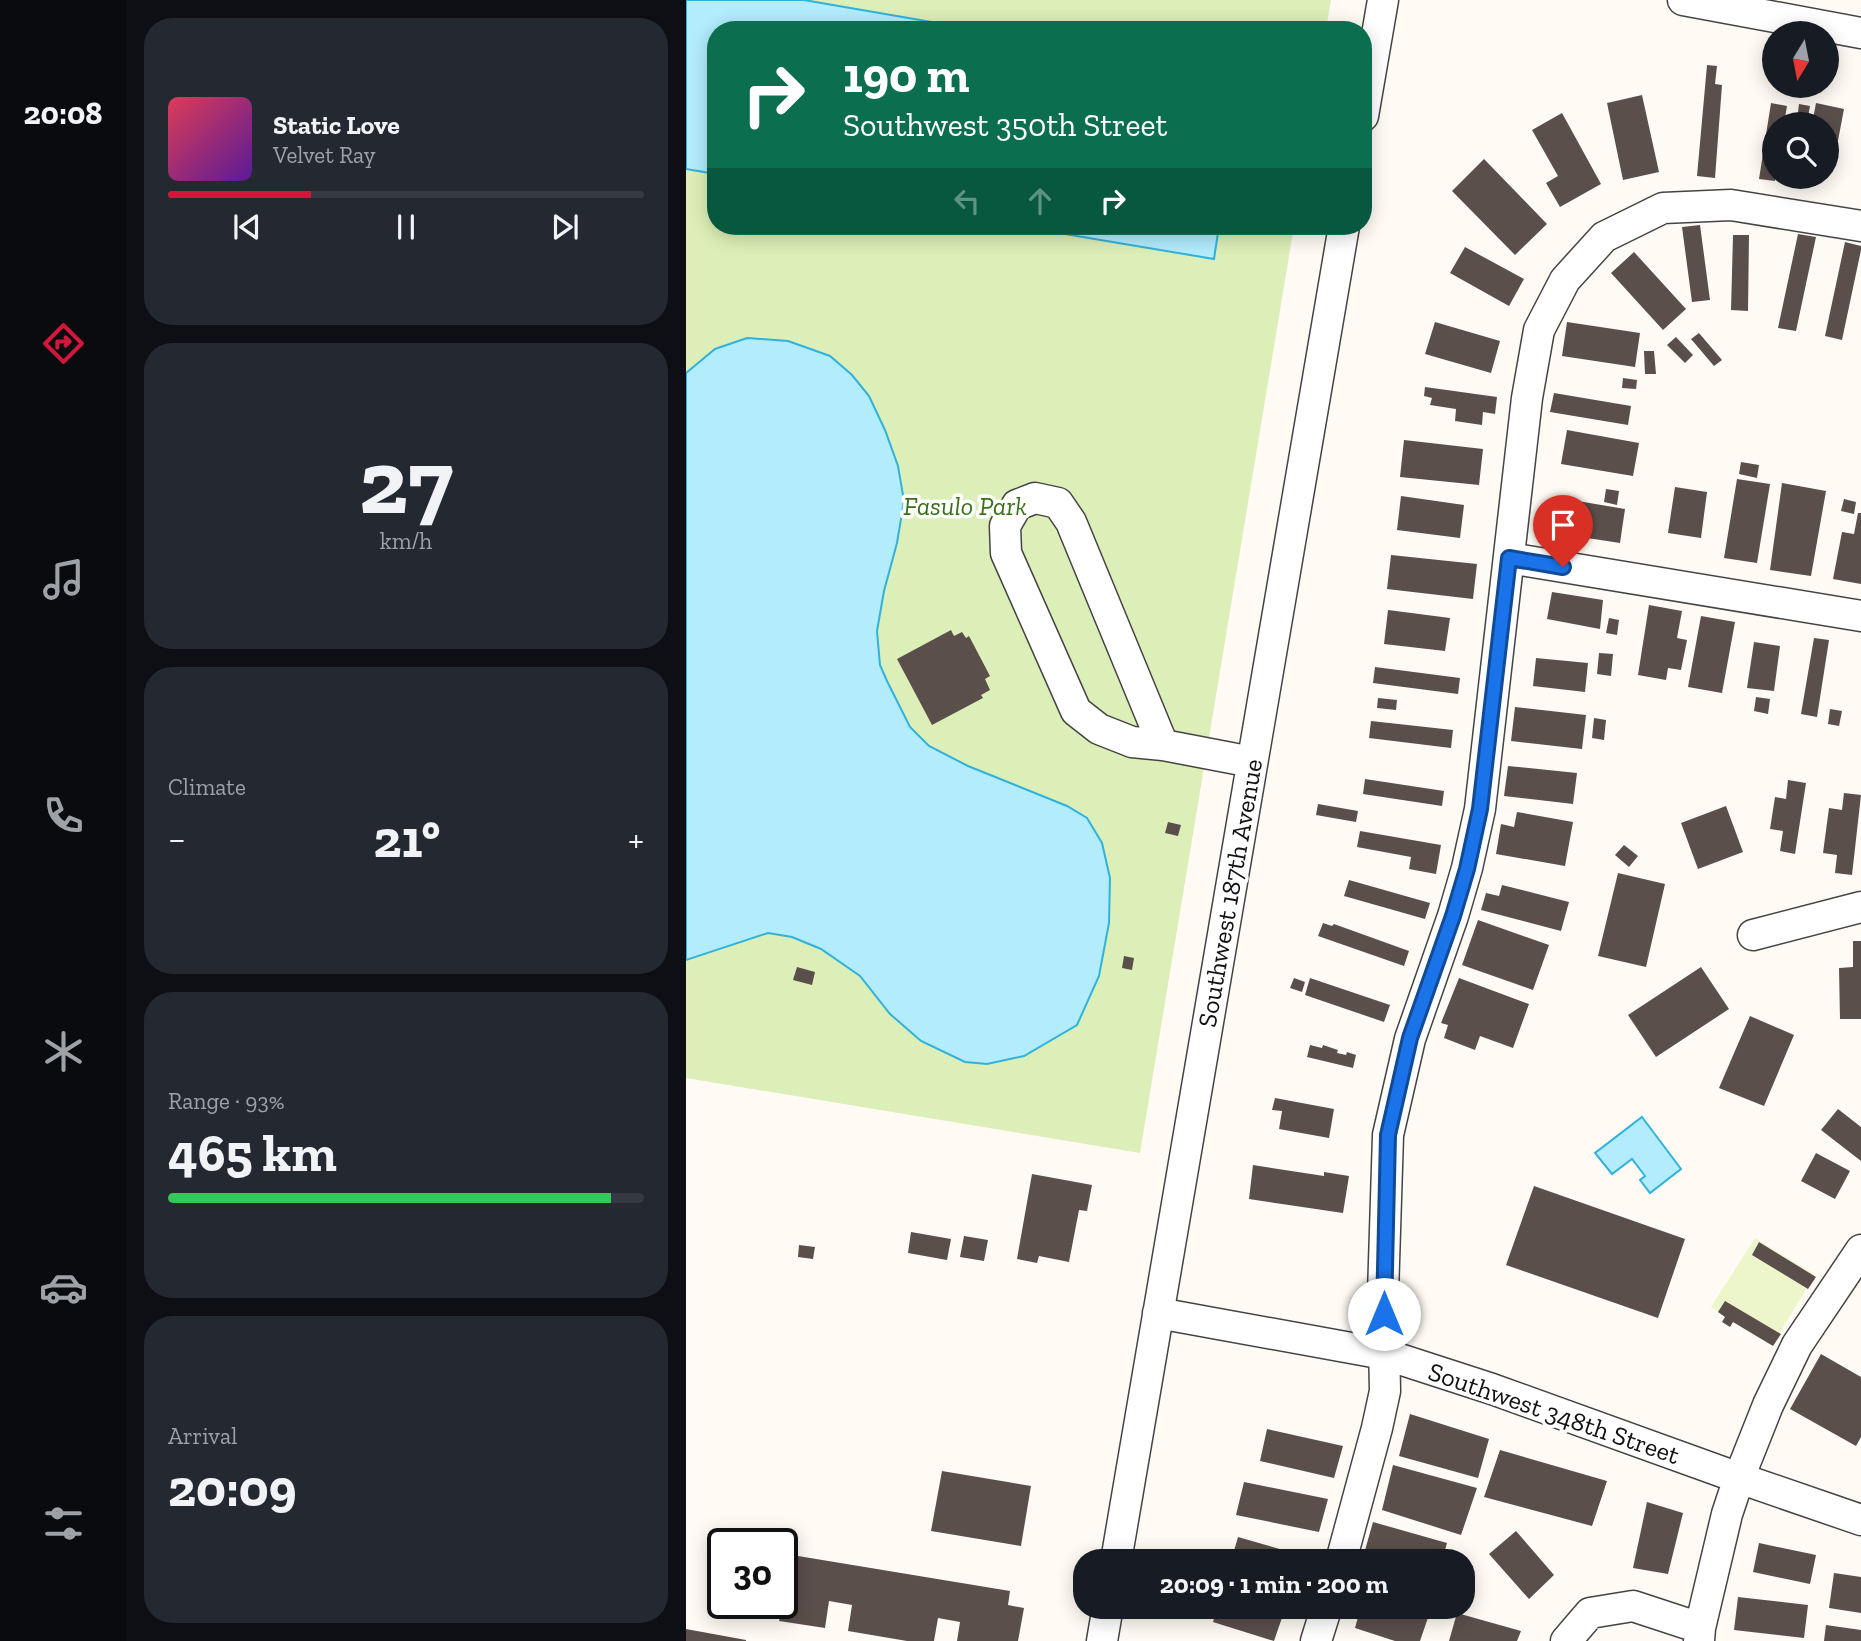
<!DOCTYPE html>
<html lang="en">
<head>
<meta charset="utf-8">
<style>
	body { margin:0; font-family:"Zilla Slab",serif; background:#242831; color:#f1f3f6; height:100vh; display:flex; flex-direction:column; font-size:26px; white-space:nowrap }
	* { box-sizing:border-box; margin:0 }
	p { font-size:23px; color:#9ea1a6 }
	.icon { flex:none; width:38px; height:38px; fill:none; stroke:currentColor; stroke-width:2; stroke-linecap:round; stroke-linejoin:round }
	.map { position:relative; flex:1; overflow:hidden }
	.details { display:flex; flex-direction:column; gap:18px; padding:18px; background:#0d0f14; width:560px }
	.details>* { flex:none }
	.hud { position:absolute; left:21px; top:21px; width:665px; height:214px; border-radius:28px; box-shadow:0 4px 18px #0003; background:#0b6e4f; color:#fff; overflow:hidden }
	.needle { width:46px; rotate:190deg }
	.fabs { position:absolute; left:1076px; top:21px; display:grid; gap:14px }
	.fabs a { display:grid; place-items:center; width:77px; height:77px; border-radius:50%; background:#171b24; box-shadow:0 4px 18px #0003; font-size:35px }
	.speed { position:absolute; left:21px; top:1528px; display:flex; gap:14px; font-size:35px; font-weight:700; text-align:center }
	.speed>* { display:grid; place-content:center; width:91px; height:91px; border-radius:50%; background:#171b24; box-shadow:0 4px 18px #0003; line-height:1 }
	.speed .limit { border:4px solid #111; border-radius:10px; background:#fff; color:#111 }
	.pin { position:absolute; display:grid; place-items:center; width:60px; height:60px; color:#fff; margin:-72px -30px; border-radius:50% 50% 50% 0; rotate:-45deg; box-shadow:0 0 7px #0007 }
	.pin .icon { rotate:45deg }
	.me { position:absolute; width:77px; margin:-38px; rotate:0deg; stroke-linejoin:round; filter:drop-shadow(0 0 5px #0008) }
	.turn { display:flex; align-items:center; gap:24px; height:147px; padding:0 21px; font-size:32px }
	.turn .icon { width:91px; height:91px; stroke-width:2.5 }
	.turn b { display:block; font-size:49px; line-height:60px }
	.lanes { display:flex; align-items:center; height:66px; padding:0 21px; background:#0003; justify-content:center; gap:35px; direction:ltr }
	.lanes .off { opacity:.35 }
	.big { font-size:52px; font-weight:700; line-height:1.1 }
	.details .tile { flex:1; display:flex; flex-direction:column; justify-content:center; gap:10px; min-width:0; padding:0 24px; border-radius:28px; background:#242831 }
	.details .dial { align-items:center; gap:0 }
	.dial b { font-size:91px; line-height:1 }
	.song { display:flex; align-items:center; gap:21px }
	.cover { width:84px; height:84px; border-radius:10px; background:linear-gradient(135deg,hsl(350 70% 55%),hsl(270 70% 35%)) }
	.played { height:7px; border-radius:4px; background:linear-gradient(90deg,#d2173c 30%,#363941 30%) }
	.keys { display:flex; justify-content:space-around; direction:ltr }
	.heat { display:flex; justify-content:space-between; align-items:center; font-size:38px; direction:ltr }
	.charge { height:10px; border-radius:5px; background:linear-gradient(90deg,#34c759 93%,#363941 0) }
	.trip { position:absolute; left:387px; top:1549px; width:402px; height:70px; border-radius:28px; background:#171b24; box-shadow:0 4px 18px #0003; font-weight:700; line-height:70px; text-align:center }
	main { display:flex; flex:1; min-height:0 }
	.menu { display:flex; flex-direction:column; width:126px; justify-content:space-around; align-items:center; background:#090b0e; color:#9ea1a6 }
	.menu .icon { width:49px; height:49px }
	.menu .active { color:#d2173c }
	.menu b { font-size:32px; color:#f1f3f6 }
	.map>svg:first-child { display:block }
	.green { fill:#ddefb8 }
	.pitch { fill:#edf5cb }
	.water { fill:#b2ecfd; stroke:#31b2dc; stroke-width:2 }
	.building { fill:#5b4f4b }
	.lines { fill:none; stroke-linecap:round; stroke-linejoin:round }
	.minor-casing { stroke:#444; stroke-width:33 }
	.minor { stroke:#fff; stroke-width:30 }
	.route-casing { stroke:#114b97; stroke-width:18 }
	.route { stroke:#1a73e8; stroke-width:12 }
	.labels { text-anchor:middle; stroke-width:7; stroke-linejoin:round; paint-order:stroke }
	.park-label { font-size:26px; font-style:italic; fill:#387118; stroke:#fff }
	.street-label { font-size:26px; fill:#111; stroke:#fff }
</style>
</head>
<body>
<main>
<nav class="menu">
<b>20:08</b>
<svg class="icon active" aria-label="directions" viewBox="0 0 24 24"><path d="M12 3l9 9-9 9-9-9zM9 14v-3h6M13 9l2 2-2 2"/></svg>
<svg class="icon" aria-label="music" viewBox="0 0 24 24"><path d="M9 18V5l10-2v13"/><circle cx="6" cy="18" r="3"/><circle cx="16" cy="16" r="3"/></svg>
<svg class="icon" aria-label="phone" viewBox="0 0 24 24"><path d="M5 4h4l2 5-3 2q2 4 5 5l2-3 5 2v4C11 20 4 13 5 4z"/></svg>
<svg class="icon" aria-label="climate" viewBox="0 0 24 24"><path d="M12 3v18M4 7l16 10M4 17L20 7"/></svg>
<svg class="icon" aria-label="car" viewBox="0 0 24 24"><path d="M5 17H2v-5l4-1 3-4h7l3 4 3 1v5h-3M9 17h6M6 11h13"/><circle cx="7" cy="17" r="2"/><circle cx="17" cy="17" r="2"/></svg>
<svg class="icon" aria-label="filters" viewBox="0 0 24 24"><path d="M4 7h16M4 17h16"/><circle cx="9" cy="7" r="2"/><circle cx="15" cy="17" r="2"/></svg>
</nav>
<section class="details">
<div class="tile">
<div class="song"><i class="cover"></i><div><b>Static Love</b><p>Velvet Ray</p></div></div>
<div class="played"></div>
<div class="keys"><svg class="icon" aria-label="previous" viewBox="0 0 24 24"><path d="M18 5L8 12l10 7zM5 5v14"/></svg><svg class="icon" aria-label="pause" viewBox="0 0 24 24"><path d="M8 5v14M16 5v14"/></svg><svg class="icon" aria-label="next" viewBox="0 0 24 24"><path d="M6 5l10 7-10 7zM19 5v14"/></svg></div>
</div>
<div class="tile dial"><b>27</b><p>km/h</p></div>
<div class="tile"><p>Climate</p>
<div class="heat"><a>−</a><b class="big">21°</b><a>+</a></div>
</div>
<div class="tile"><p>Range · 93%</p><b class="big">465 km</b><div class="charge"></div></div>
<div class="tile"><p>Arrival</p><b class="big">20:09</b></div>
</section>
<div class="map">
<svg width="1175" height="1641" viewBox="0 0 1175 1641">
	<rect width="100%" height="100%" fill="#fffbf4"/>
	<path class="green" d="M0,0H645L640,30H30V226H608L454,1153L0,1078Z"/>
	<path class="pitch" d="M1069,1238L1129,1275L1086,1345L1025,1307Z"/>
	<path class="water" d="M0,0H118L292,30H30V174L0,169Z
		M331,226H533L528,259Z
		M61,338L102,341L144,356L166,375L183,396L199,430L212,466L218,501L211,543L198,591L191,631L194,665L201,681L224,727L243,746L282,766L381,806L401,818L416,843L424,878L423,923L413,976L391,1025L338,1056L301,1064L279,1062L235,1041L204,1014L174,976L135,949L106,937L82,933L0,960V373L29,349Z
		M956,1117L995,1169L964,1193L954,1180L959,1176L946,1159L926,1174L909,1153Z"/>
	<path class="building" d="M1021,65L1031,66L1029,84L1036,85L1029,178L1011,176Z
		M956,95L973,172L937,180L921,103Z
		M1085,103L1101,106L1098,124H1088L1089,181L1073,179Z
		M1130,103L1158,109L1146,172H1141V124H1126Z
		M1113,104L1124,106L1121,122L1111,120Z
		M876,113L915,184L874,207L860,183L872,176L846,130Z
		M798,159L861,224L829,255L766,191Z
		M1014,225L1024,300L1006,302L996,227Z
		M1112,234L1130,237L1110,331L1092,328Z
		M1047,235H1063L1062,311L1045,310Z
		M1159,242L1175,246V250L1156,340L1139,336Z
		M779,247L838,279L823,306L764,273Z
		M948,252L1000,309L977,330L925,273Z
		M749,322L814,341L805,373L739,354Z
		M881,322L954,333L949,367L876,356Z
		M1013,333L1036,360L1028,366L1005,339Z
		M990,337L1007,355L999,363L981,345Z
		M958,351H968L970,374H959Z
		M937,378L951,380L950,389L936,388Z
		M739,387L811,397L809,414L797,412L796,425L769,421L770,409L744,405L746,398L738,396Z
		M868,393L945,406L942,425L864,412Z
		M881,430L953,443L947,476L875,464Z
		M718,440L797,449L793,485L714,477Z
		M1055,462L1073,465L1071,478L1053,474Z
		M1051,479L1084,484L1071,563L1038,558Z
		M1096,483L1140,491L1125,576L1084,570Z
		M989,487L1021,492L1015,538L982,533Z
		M920,489L933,491L931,505L918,502Z
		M715,496L778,505L774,538L711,530Z
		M868,497L939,509L934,543L862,532Z
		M1158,499L1170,502L1168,514L1155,511Z
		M1172,513H1175V584L1147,579L1156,532L1168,534Z
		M705,555L791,564L787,599L701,589Z
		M866,592L917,600L914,629L861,619Z
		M963,605L996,611L991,638L1001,640L995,670L982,668L980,680L952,675Z
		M702,610L764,618L759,651L698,644Z
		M1015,616L1049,622L1036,693L1002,687Z
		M923,618L933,620L931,635L920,633Z
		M265,630L268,636L276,632L280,638L283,636L304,676L299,679L304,690L295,695L297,698L246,725L211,659Z
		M1128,638L1143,640L1131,717L1115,714Z
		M1068,642L1094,646L1088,691L1061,688Z
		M913,653L927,654L925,676L911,674Z
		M850,658L902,663L899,692L847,686Z
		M689,667L774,678L772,694L687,683Z
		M1070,697L1084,699L1082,714L1068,711Z
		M692,698L711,700L710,710L691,708Z
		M829,707L900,715L896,749L825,741Z
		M1144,709L1156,711L1153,726L1142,724Z
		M908,718L920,720L918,740L906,738Z
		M685,721L767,730L765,748L683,738Z
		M822,766L891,773L887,804L818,796Z
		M679,779L758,791L756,806L677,794Z
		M1102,780L1120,783L1109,854L1094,851L1097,831L1084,829L1089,797L1100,799Z
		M1158,793L1175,795L1166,875L1149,873L1151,855L1137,853L1143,808L1156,810Z
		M632,804L672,811L670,822L630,815Z
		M1040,806L1057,852L1012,869L995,823Z
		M831,812L887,822L879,866L810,854L815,824L828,827Z
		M482,822L495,825L492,836L479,833Z
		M674,831L755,845L750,874L723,869L725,857L671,847Z
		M938,845L952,856L943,867L929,855Z
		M932,873L979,884L960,967L912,956Z
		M663,880L744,903L739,919L658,896Z
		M816,885L883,902L875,931L795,910L800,893L813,896Z
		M792,920L863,945L847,990L776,965Z
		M637,923L646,926L648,924L723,951L718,966L632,936Z
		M1167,941H1175V1019H1154L1153,968L1167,967Z
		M438,956L448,958L446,970L436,968Z
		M111,967L129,972L126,985L107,980Z
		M1015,967L1043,1009L970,1057L942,1015Z
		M608,978L619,982L616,992L604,988Z
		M624,978L704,1005L698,1022L619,995Z
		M773,978L843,1004L827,1048L794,1036L789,1050L758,1038L762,1025L755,1023Z
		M1064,1016L1108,1035L1078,1106L1033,1088Z
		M624,1045L636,1048L637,1045L652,1050L651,1053L660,1055L661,1052L670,1055L667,1068L621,1057Z
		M589,1098L648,1109L643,1138L593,1129L596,1111L586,1110Z
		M1152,1109L1175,1127V1161L1135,1130Z
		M1130,1153L1164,1171L1149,1199L1115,1181Z
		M567,1165L638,1176V1172L663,1176L657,1213L563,1199Z
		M346,1174L406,1185L401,1211L393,1210L383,1262L353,1256L351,1263L331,1259Z
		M848,1186L999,1239L972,1318L820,1265Z
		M225,1232L265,1239L261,1260L222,1253Z
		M278,1236L302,1240L298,1261L274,1257Z
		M1073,1242L1130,1277L1122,1289L1066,1255Z
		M113,1245L129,1247L127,1259L112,1257Z
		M1039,1301L1095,1334L1087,1346L1047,1322L1044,1327L1036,1322L1039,1317L1032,1312Z
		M1135,1354L1175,1377V1437L1170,1446L1104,1409Z
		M724,1414L803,1439L792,1478L713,1456Z
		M581,1429L657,1446L648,1478L574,1461Z
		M814,1450L921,1481L906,1526L798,1497Z
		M707,1465L791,1488L775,1535L696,1510Z
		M256,1471L345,1486L335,1546L245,1531Z
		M558,1482L642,1499L633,1532L550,1515Z
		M961,1502L997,1513L982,1574L947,1568Z
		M687,1522L761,1543L756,1561H676Z
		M830,1531L868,1575L843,1599L803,1554Z
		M552,1537L615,1555L613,1561H545Z
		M1073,1543L1130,1555L1124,1584L1067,1572Z
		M106,1555L324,1591L322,1605L338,1608L332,1641H271L274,1622L252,1618L248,1641H221L162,1631L166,1605L143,1601L139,1628L93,1621L95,1613L83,1611L84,1603H96V1568L104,1569Z
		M1148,1573L1175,1577V1613L1143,1608Z
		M1052,1597L1122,1605L1118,1638L1048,1630Z
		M532,1606H600L588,1641L527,1622Z
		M675,1606H746L734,1641H709L669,1628Z
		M771,1613L835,1631L831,1641H763Z
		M1140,1625L1175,1630V1641H1138Z
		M0,1629L60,1640V1641H0Z"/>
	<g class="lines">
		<defs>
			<path id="minor" d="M997,0L1175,33
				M677,116L697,0
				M823,558L1175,616
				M477,745L446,742L413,729L390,711L320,553L319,526L331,505L349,498L372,503L385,522L477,745L566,762
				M1067,935L1175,907
				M472,1313L698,1354L806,1389L1053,1478L1175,1520
				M430,1561L658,226
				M655,1561L691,1428L699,1391L697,1294L702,1135L724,1039L767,916L781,868L794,809L841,398L853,330L879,280L918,237L977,208L1045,205L1175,226
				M416,1641L422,1606
				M630,1641L641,1606
				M880,1641L904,1613L947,1606L1014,1628
				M1013,1641L1014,1628L1041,1514L1053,1478L1082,1405L1111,1345L1175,1250"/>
		</defs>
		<use href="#minor" class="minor-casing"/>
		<use href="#minor" class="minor"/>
	</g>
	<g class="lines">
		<defs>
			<path id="route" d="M698,1314L702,1135L724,1038L767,916L781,869L794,809L823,558L877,567"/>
		</defs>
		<use href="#route" class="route-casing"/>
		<use href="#route" class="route"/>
	</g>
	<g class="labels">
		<g class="park-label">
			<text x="279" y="515">Fasulo Park</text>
		</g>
		<g class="street-label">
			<text transform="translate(544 893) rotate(-80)" y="9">Southwest 187th Avenue</text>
			<text transform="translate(868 1413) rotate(19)" y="9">Southwest 348th Street</text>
		</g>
	</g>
</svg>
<div class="fabs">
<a><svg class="needle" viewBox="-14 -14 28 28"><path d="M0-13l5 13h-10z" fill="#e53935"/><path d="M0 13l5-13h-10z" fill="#9ea1a6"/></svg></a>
<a><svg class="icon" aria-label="search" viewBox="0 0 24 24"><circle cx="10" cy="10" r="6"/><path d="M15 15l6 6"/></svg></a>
</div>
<div class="speed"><div class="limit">30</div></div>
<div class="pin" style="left:877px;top:567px;background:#d93025"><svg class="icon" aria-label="arrive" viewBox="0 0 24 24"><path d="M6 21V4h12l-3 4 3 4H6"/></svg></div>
<svg class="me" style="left:698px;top:1314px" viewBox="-20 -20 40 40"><circle r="19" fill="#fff"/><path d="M0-13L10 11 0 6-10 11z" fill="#1a73e8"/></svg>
<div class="trip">20:09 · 1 min · 200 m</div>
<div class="hud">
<div class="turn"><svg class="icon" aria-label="right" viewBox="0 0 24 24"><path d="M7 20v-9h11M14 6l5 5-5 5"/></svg><div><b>190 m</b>Southwest 350th Street</div></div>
<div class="lanes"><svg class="icon off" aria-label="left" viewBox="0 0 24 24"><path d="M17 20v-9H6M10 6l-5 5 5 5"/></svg><svg class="icon off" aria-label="ahead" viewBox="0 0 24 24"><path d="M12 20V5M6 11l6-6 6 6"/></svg><svg class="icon" aria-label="right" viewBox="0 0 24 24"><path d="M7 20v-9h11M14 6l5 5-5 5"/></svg></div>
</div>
</div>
</main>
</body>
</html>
